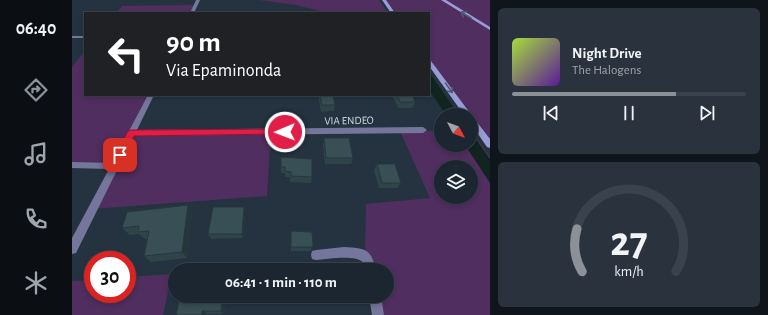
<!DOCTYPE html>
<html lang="en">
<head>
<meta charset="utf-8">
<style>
	body { margin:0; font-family:"Alegreya Sans",sans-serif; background:#29323d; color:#f1f3f6; height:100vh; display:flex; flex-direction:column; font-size:15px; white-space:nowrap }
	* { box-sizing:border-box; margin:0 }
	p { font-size:13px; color:#a0a5ab }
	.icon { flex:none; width:22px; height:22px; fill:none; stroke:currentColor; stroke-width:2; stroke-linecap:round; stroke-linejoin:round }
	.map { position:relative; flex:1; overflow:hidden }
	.side { display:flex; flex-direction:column; gap:8px; padding:8px; background:#0f151b; width:278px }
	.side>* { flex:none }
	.top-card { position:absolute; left:12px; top:12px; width:346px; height:84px; border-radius:0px; box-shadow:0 2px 6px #0003,0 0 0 1px #3a434d; background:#202124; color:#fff; overflow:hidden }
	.needle { width:26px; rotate:131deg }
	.controls { position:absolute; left:362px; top:108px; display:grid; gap:8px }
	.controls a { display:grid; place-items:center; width:44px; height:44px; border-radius:50%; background:#1c2631; box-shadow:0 2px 6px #0003,0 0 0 1px #3a434d; font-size:20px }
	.speed { position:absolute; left:12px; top:251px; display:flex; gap:8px; font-size:20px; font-weight:700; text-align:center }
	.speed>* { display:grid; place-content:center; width:52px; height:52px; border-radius:50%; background:#1c2631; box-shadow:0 2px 6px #0003,0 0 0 1px #3a434d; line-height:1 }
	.speed .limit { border:6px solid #d22; background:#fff; color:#111 }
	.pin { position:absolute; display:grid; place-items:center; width:34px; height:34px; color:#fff; margin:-17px; border-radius:8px; box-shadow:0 2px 6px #0006 }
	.me { position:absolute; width:44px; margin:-22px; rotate:269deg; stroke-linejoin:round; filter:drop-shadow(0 0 3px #0008) }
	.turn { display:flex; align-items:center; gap:14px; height:84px; padding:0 16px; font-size:18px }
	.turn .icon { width:52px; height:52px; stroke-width:2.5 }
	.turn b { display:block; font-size:28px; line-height:34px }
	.side .widget { flex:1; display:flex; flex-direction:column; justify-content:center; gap:6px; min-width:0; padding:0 14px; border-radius:6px; background:#29323d }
	.side .dial { align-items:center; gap:0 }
	.dial svg { height:104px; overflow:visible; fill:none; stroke:#3a434d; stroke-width:7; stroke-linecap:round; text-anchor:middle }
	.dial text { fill:#f1f3f6; stroke:none }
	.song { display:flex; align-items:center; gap:12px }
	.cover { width:48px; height:48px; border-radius:6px; background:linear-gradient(135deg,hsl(80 70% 55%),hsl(270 70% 35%)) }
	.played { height:4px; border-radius:2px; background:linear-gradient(90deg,#8c9099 70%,#3a434d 70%) }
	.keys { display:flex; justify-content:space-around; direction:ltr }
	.trip { position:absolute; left:96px; top:263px; width:226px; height:40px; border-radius:20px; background:#1c2631; box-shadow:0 2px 6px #0003,0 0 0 1px #3a434d; font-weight:700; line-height:40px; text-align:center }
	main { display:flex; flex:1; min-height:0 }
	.dock { display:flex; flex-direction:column; width:72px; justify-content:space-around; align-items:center; background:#0b0f14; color:#a0a5ab }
	.dock .icon { width:28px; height:28px }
	.dock .selected { color:#8c9099 }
	.dock b { font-size:18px; color:#f1f3f6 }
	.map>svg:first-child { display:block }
	.green { fill:#502e5f; fill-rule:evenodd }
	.water { fill:#122420 }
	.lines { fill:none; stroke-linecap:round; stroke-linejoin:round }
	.street { fill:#74769b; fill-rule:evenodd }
	.secondary { fill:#999dd7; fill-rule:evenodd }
	.wall { fill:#2f4449 }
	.shaded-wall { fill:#26373c }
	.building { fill:#374f55; stroke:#26373c }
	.oneway { stroke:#4e5876 }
	.route { fill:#e11d48; stroke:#92132f }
	.labels { text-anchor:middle; stroke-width:4; stroke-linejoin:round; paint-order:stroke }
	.street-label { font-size:11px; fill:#d4dde6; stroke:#253341 }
</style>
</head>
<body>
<main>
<nav class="dock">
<b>06:40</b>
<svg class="icon selected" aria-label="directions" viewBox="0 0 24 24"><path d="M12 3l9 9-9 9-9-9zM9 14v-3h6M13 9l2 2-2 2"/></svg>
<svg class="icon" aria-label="music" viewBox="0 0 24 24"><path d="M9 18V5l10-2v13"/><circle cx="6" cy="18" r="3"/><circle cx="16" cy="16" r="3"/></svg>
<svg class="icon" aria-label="phone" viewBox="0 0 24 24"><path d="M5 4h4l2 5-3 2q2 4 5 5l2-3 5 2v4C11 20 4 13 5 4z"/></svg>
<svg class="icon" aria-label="climate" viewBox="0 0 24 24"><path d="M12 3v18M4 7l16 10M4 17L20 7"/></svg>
</nav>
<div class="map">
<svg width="418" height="315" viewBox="0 0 418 315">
	<rect width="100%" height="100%" fill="#253341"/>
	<path class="green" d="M187,0H307L316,13H256L224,5Z
		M312,0H418V144L399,118V115L357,62V13H321Z
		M123,5L120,13H44L50,6Z
		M13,51V95H79L59,132H199L195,196L20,209L42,166L0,165V67Z
		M328,131H369V145H399V133H401L418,157V315H304L301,296H315V270H296L293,256L294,204L358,198ZM369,167H399V197H369Z
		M100,274L91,315H0V281L21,280V294H55V277Z"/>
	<path class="water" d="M357,72L387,115H374L357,90Z
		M399,132L418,159V183L393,145H399Z"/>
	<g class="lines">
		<path class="street" d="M124,0H128L122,13H118Z
			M0,36H13V38H0Z
			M76,95H82L65,130L351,127L355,130L351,133L62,136L4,253L0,254V238L37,169L0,168V162L40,163Z
			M272,247C294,248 299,249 304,270H294L292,263C284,254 256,259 244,260L240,259L239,255L240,251L244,250Z
			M297,296H309L312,315H300Z"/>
		<path class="secondary" d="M310,0H314L323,13H319Z
			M369,0H374L418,27V30Z
			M357,60L359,61L398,113L399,115V116L392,115L357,66Z
			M399,117H401L418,139V148L415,147L399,124Z"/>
	</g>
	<path class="wall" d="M246,95H261L263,105L262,111L249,112Z
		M320,95H340L343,102L340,108H326Z
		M252,138L281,158L279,164H253L251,144Z
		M209,157L240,177L239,183L218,182V177H213V173H209Z
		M305,164L329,183L325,188H307L302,170Z
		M116,205L120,213L115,258L79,262L72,256L75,239H73L67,234L58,235L50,228Z
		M172,207L173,212L171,238L139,239L136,234Z
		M219,231L241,245L240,249L238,251H219Z
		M108,296H155L152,314H135Z"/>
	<path class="shaded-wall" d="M116,205L120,213L115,258L110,252Z
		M172,207L173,212L171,238L170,234Z
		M241,245L240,249L238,251Z
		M151,296H155L152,314L149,311Z
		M130,311L135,314V315H130Z"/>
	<path class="building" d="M248,95H261L263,105H250Z
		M325,95H340L343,102H328Z
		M252,138H277L281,158H254Z
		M209,157L240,159V177L219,176V172L213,171V167H209Z
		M305,164H323L329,183H310Z
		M116,205L110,252L72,256L77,231L66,232L67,226L50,228L55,212Z
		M141,207H172L170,234H136Z
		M219,231L240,232L241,245L240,247H219Z
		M108,296H151L149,311H130V315H104Z"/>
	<defs><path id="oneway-shaft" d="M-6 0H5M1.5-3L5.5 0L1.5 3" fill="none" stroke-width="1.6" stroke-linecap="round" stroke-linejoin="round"/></defs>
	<g class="oneway">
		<use href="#oneway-shaft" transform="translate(394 15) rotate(-148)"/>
		<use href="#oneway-shaft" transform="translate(377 88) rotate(54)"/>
	</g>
	<path class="route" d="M213,129L217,132L213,134L62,136L51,157H45L43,155L56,131L59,130Z"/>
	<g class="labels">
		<g class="street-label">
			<text transform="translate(277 120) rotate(-1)" y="4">VIA ENDEO</text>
		</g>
	</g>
</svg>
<div class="controls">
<a><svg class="needle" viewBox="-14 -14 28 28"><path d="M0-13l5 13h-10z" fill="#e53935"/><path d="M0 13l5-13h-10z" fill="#a0a5ab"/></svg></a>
<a><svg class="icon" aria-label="layers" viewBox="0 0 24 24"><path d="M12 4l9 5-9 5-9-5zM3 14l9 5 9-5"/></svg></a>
</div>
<div class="speed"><div class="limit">30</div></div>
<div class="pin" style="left:48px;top:155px;background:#d93025"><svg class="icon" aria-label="arrive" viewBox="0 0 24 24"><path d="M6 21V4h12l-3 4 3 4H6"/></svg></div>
<svg class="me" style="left:213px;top:132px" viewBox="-20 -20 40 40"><circle r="17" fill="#e11d48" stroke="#fff" stroke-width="3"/><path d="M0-11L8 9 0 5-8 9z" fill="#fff"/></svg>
<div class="trip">06:41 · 1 min · 110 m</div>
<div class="top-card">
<div class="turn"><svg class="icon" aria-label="left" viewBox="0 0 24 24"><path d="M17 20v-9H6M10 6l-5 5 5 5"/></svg><div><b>90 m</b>Via Epaminonda</div></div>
</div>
</div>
<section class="side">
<div class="widget">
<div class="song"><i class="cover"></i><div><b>Night Drive</b><p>The Halogens</p></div></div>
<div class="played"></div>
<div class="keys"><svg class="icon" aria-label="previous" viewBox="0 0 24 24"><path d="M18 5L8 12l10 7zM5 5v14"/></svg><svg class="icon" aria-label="pause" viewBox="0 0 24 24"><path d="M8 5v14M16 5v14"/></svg><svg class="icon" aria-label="next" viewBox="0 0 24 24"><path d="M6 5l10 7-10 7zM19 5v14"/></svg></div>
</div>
<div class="widget dial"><svg viewBox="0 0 100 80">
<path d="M14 69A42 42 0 1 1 86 69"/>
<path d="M14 69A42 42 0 0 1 10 36" stroke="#8c9099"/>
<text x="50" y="56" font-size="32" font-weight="700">27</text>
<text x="50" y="72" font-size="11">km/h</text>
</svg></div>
</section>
</main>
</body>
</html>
